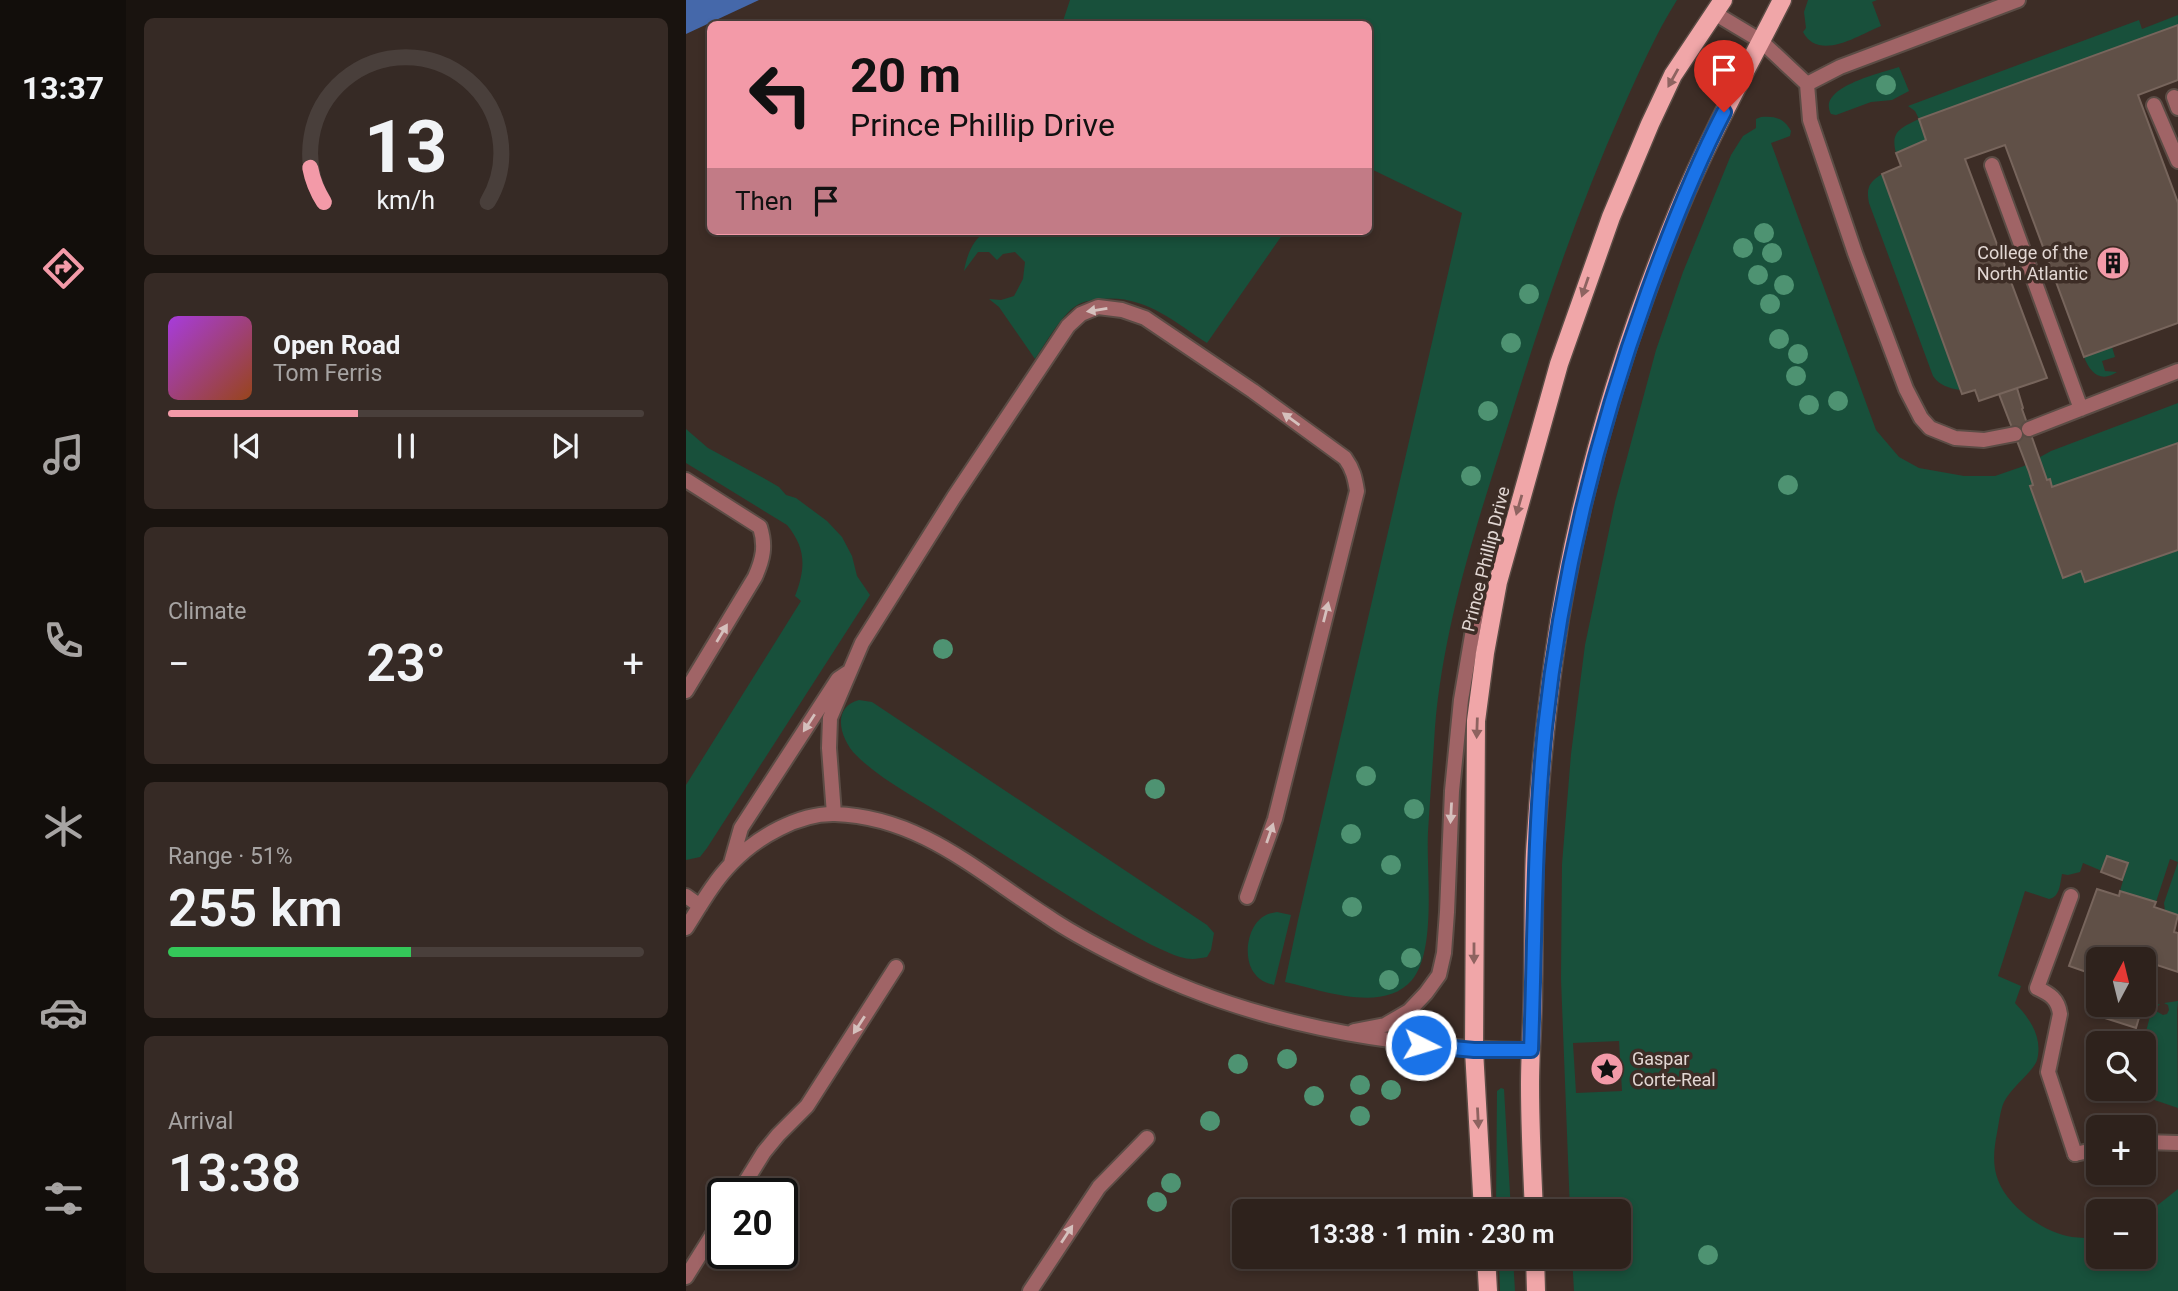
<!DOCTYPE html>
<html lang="en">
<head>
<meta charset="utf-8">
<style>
	body { margin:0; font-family:Roboto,sans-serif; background:#362a25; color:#f1f3f6; height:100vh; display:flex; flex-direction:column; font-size:26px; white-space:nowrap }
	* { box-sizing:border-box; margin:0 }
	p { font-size:23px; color:#a7a4a3 }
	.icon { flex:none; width:38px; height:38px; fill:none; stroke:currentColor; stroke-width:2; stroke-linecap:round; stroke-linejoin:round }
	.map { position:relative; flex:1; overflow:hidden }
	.panel { display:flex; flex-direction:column; gap:18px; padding:18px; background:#19130f; width:560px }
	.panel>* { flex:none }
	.hud { position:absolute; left:21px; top:21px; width:665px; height:214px; border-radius:10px; box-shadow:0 4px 10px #0003,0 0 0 2px #493f3b; background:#f39aa8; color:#111; overflow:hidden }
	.needle { width:46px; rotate:7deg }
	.tools { position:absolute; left:1400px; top:947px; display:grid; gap:14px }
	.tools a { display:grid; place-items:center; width:70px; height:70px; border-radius:10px; background:#2e221c; box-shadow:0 4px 10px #0003,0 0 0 2px #493f3b; font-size:35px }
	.speed { position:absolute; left:21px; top:1178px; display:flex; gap:14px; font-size:35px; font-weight:700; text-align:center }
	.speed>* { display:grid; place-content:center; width:91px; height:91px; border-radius:50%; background:#2e221c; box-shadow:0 4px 10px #0003,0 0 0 2px #493f3b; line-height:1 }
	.speed .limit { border:4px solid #111; border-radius:10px; background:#fff; color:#111 }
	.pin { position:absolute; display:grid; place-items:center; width:60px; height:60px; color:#fff; margin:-72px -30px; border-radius:50% 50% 50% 0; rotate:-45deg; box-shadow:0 0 7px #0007 }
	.pin .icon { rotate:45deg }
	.me { position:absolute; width:77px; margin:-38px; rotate:95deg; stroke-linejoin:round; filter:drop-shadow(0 0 5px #0008) }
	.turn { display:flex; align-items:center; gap:24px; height:147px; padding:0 28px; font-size:32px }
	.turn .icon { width:91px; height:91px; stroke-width:2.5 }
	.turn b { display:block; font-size:49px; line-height:60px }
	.then { display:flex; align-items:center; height:66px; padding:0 28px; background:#0003; gap:14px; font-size:26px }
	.big { font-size:52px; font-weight:600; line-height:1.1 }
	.panel .card { flex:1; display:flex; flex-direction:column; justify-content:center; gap:10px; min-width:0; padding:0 24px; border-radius:10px; background:#362a25 }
	.panel .dial { align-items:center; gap:0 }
	.dial svg { height:182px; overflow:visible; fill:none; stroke:#493f3b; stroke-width:7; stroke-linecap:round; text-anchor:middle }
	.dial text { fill:#f1f3f6; stroke:none }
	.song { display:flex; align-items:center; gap:21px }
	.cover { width:84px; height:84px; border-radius:10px; background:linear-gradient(135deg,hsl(280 70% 55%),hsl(20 70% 35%)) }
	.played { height:7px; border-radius:4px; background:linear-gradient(90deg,#f39aa8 40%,#493f3b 40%) }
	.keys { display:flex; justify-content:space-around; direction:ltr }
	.heat { display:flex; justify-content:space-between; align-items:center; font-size:38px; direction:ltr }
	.charge { height:10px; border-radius:5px; background:linear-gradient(90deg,#34c759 51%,#493f3b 0) }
	.trip { position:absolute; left:546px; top:1199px; width:399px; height:70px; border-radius:10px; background:#2e221c; box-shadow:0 4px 10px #0003,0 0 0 2px #493f3b; font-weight:600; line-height:70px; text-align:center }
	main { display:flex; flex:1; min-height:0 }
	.tabs { display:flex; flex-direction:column; width:126px; justify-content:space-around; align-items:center; background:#120e0b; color:#a7a4a3 }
	.tabs .icon { width:49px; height:49px }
	.tabs .active { color:#f39aa8 }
	.tabs b { font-size:32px; color:#f1f3f6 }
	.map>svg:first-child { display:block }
	.green { fill:#18503b; fill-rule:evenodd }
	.water { fill:#4568aa }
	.building { fill:#605047; stroke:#77655c; stroke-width:2 }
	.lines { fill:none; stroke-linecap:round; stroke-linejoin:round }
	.service-casing { stroke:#5b4c45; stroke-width:18 }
	.minor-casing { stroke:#5b4c45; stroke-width:18 }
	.primary-casing { stroke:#5b4c45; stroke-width:21 }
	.service { stroke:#a06466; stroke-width:14 }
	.minor { stroke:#a06466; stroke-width:14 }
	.primary { stroke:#f0a6a8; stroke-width:18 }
	.tree { fill:#4e9372 }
	.oneway { fill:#8e6360 }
	.oneway2 { fill:#d5c0bd }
	.route-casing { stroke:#114b97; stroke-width:18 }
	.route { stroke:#1a73e8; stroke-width:12 }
	.labels { text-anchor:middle; stroke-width:7; stroke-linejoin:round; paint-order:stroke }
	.poi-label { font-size:18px; fill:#e2d7d3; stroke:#3d2d26; text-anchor:end }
	.street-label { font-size:18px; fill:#e2d7d3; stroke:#3d2d26 }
</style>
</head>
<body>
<main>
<nav class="tabs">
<b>13:37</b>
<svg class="icon active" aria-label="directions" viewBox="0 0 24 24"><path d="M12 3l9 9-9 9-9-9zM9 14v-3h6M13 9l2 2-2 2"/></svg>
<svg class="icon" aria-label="music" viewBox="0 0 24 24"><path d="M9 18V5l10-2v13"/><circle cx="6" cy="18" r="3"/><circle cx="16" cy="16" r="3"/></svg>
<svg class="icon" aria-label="phone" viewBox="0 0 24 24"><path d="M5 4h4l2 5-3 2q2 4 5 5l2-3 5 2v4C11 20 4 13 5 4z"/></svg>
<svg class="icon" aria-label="climate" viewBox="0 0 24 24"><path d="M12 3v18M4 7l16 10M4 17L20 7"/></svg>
<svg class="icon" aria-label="car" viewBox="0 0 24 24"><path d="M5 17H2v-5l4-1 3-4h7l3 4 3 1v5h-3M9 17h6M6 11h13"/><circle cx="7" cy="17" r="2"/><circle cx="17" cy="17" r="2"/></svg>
<svg class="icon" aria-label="filters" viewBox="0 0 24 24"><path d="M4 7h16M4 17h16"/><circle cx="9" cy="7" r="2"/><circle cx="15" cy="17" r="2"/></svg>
</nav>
<section class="panel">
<div class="card dial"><svg viewBox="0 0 100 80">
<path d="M14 69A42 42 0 1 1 86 69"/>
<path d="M14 69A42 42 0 0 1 8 54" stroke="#f39aa8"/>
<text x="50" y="56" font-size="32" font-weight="700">13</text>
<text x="50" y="72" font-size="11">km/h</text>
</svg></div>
<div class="card">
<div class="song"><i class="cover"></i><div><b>Open Road</b><p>Tom Ferris</p></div></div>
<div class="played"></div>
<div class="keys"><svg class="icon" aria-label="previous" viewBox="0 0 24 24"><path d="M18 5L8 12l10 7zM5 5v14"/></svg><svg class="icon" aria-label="pause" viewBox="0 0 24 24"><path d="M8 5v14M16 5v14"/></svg><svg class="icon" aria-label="next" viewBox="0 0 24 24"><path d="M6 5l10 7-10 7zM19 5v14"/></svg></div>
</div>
<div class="card"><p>Climate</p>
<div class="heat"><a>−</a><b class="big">23°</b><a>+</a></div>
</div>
<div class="card"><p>Range · 51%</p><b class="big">255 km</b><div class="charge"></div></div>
<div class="card"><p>Arrival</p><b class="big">13:38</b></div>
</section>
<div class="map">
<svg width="1492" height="1291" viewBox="0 0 1492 1291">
	<rect width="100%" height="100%" fill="#3d2d26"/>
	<path class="green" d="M384,0H991C969,35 953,72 936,110C892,209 857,312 825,416C793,518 758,620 749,727C747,762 744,797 742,832C740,871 751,950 726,980C697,1014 636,990 599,982L612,920L776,213L683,168L682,24H376Z
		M1122,0H1191L1186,2L1195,26C1173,35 1133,62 1117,32L1120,28L1118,12Z
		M1492,15V25L1233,119L1240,140L1210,153C1204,131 1215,128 1233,119L1229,111L1222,106L1453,20L1456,29Z
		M1213,67L1223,91L1206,100L1185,102L1150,115L1145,114C1130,87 1196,73 1213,67Z
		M1075,117C1089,116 1098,118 1105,131L1104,136L1085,143L1190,430L1213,457L1233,468L1278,476H1309L1338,466L1365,451L1492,403V443L1366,487L1364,479L1344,486L1377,577L1395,571L1400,582L1492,550V915L1479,911L1478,903L1492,862L1484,859L1470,902L1434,891L1442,863L1422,856L1416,871L1397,863L1394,872L1382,875L1376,874C1374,884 1374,897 1363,899L1339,891L1312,976L1335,986L1329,1003C1344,1019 1357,1037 1351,1060C1348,1071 1325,1087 1318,1102C1314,1111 1313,1123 1311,1133C1308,1148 1306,1165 1312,1180C1322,1207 1358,1233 1386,1237C1394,1238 1403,1238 1412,1238V1256H1458V1216L1492,1189V1291H888L886,1257L933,1256V1211H884L875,979L876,864L885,754L899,645L929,502L970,350L997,272L1045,155L1057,136L1070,128V119ZM933,1041L936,1091L890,1093L887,1043Z
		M1196,174L1274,390C1263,388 1254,386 1247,376L1183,203C1180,188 1183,182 1196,174Z
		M300,231H599L521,343C487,321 458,294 414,299C408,300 399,301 393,304C376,313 360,343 349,359L313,307L303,299L315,300L328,296L337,279L339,262L329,252L317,254L311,260L303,252H292L278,271C281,255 286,241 300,231Z
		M1426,347L1429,357L1416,361L1419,371L1431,372C1415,383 1404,373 1398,357Z
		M0,429L22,448L81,480L93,487L100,495L110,498L141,521L156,537L166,556L171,576L184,595L21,848L14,857L0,860V785L115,601L109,596C120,568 120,548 101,525L0,463Z
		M173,700L186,702L521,925L528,933L525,950L521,957C511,959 504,960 494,957C467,948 430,925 405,910C358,881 312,851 266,821C237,801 194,780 170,755C154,739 145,707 173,700Z
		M591,912L605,915L588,985C581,983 574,981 569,974C556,959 561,924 580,915C584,913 587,913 591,912Z
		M1492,1001L1491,1010L1492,1108L1436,1089L1458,1088V1043H1423L1426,1035L1445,1041L1458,1039L1467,1005L1474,1004L1471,1007L1470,1011L1477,1015L1481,1014L1483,1010L1482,1005L1478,1003Z
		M815,1088L818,1089L825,1211H810L811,1091Z
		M813,1257H827L829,1291H814Z"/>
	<path class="water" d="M0,0H73L0,34Z"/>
	<path class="building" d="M1492,25V80L1452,95L1492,203V323L1398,357L1319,145L1279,159L1361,378L1293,401L1289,390L1276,394L1196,174L1215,166L1210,153L1240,140L1233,119Z
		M1331,388L1337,408L1336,409L1361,480L1364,479L1366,487L1492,443V550L1399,582L1395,571L1377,578L1344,486L1347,485L1343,472L1313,394Z
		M1421,856L1442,863L1436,880L1415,872Z
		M1411,889L1433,896L1434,891L1470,902L1468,907L1492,915L1488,932L1492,933V972L1471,965L1458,1003V959H1412V976L1383,966Z
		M1421,1004H1457L1450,1028L1416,1017Z"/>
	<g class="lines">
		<defs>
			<path id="service" d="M1030,14L1075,41L1121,84L1154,67L1332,0
				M1121,84L1124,120L1169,253L1220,389L1235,418L1244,428L1269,438L1298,440L1329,434
				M1488,97L1492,108
				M1468,105L1492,161
				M1306,165L1395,409
				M1343,429L1492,371
				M0,480L74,527C80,546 77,559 69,577L0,691
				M148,814L143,748L144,718L176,643L268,497L382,326L395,314L412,307L436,310L459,318L567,391L659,458C667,469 669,478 671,491L589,819L561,897
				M45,863L55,828L152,679L161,673
				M0,896L14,906
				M1385,896L1351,988C1364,994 1372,999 1374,1014L1362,1072L1389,1154
				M0,928C14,906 28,881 46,863C71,837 113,813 149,814C235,817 293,873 361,916C384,932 409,945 435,958C560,1023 705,1049 845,1050
				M668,1031L699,1025L723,1011L740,993L753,975L758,953L761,912L766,791L775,700L790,612L811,583
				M52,1194L78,1152L92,1135L121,1106L210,967
				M0,1277L37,1218
				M344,1291L413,1187L461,1138"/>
			<path id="minor" d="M1458,1142L1492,1143
				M1389,1154L1412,1149"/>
			<path id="primary" d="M797,1211L788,1050L790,721L799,653L812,582L873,364L925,217L964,124L987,75L1037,0
				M848,1211C846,1169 844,1127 844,1085C844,1051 847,1018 847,984C848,940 847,896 849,852C853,787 859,722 868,657C889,504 934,352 993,209C1023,137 1061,69 1096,0
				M800,1256L802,1291
				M849,1256L850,1291"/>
		</defs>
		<use href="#service" class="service-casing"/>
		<use href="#minor" class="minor-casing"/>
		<use href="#primary" class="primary-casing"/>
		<use href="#service" class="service"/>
		<use href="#minor" class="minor"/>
		<use href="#primary" class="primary"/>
	</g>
	<g class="tree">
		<circle cx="1200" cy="85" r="10"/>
		<circle cx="1078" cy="233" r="10"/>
		<circle cx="1057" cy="248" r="10"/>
		<circle cx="1086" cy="253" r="10"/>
		<circle cx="1072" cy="275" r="10"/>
		<circle cx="1098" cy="285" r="10"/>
		<circle cx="843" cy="294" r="10"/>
		<circle cx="1084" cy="304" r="10"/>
		<circle cx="1093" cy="339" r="10"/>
		<circle cx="825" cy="343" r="10"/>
		<circle cx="1112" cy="354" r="10"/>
		<circle cx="1110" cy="376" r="10"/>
		<circle cx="1152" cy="401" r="10"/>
		<circle cx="1123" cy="405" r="10"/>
		<circle cx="802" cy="411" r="10"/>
		<circle cx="785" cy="476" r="10"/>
		<circle cx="1102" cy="485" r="10"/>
		<circle cx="257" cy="649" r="10"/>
		<circle cx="680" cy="776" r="10"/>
		<circle cx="469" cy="789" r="10"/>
		<circle cx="728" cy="809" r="10"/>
		<circle cx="665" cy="834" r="10"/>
		<circle cx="705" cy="865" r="10"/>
		<circle cx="666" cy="907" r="10"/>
		<circle cx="725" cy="958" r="10"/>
		<circle cx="703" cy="980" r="10"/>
		<circle cx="601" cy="1059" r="10"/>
		<circle cx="552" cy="1064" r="10"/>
		<circle cx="674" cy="1085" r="10"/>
		<circle cx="705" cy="1090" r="10"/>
		<circle cx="628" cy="1096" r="10"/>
		<circle cx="674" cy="1116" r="10"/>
		<circle cx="524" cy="1121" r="10"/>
		<circle cx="485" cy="1183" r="10"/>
		<circle cx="471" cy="1202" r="10"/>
		<circle cx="1022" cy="1255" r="10"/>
	</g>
	<defs><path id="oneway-solid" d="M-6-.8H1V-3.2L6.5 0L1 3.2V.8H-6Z" transform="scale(1.75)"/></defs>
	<g class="oneway">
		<use href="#oneway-solid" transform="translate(987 78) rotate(119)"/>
		<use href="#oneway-solid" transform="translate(899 287) rotate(109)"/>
		<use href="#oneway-solid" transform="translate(833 505) rotate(106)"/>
		<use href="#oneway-solid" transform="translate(791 728) rotate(92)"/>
		<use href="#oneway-solid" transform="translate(788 953) rotate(90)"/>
		<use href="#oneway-solid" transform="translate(792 1118) rotate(87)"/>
	</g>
	<g class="oneway2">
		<use href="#oneway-solid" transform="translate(411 310) rotate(171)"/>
		<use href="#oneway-solid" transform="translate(605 419) rotate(-144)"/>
		<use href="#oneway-solid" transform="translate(640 612) rotate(-76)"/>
		<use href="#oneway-solid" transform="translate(36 633) rotate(-59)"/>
		<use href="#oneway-solid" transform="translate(123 723) rotate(123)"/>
		<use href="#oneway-solid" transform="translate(765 813) rotate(93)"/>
		<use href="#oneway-solid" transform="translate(584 833) rotate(-71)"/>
		<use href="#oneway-solid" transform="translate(173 1025) rotate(123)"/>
		<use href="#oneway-solid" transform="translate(381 1234) rotate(-57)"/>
	</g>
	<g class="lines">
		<defs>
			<path id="route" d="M735,1045L788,1050H845C849,942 848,836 859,728C875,579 911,433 962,292C984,231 1008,170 1038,112"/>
		</defs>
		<use href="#route" class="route-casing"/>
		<use href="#route" class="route"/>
	</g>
	<defs>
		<symbol id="building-disc" viewBox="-11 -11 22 22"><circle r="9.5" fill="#f39aa8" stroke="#3d2d26"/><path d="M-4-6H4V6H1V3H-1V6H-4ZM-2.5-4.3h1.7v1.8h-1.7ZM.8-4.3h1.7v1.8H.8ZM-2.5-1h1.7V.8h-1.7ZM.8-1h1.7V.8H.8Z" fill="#111"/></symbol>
		<symbol id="sight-disc" viewBox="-11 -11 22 22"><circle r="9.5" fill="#f39aa8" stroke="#3d2d26"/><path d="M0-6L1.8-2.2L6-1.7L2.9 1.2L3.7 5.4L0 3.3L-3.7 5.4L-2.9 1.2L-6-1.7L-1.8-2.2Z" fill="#111"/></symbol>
	</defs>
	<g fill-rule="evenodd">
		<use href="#building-disc" x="1408" y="244" width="38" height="38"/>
		<use href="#sight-disc" x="902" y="1050" width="38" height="38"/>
	</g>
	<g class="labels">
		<g class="poi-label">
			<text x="1402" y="259">College of the<tspan x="1402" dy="21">North Atlantic</tspan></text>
			<text x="946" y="1065" text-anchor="start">Gaspar<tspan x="946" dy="21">Corte-Real</tspan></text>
		</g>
		<g class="street-label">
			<text transform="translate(800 559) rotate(-76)" y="6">Prince Phillip Drive</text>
		</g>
	</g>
</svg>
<div class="tools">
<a><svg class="needle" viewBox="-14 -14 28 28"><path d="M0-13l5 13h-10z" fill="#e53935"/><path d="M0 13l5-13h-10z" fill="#a7a4a3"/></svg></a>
<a><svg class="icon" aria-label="search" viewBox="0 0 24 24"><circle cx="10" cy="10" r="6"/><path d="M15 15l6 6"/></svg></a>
<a>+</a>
<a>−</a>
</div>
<div class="speed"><div class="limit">20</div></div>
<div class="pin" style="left:1038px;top:112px;background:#d93025"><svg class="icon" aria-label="arrive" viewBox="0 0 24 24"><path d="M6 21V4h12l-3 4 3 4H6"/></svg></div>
<svg class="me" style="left:735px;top:1045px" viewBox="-20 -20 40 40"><circle r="17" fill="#1a73e8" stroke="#fff" stroke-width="3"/><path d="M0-11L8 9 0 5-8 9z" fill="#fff"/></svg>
<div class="trip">13:38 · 1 min · 230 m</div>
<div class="hud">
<div class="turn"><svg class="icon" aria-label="left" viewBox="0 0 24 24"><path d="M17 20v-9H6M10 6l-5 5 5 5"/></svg><div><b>20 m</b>Prince Phillip Drive</div></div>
<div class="then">Then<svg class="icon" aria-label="arrive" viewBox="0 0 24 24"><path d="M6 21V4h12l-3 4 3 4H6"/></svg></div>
</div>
</div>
</main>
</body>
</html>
